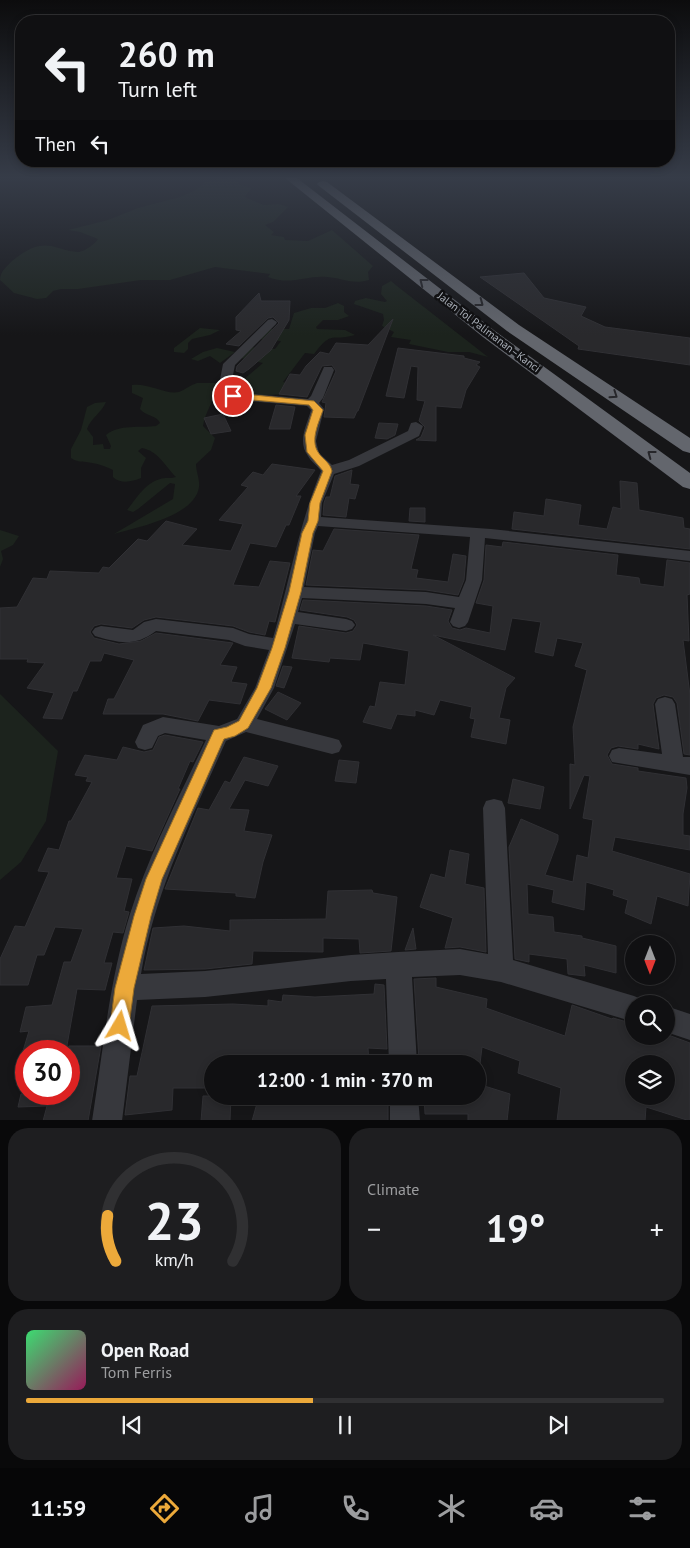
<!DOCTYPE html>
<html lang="en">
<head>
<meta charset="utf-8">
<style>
	body { margin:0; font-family:"PT Sans",sans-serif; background:#1e1e20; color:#f1f3f6; height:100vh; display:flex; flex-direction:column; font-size:19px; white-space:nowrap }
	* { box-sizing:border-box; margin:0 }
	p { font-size:16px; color:#9c9d9f }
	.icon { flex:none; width:28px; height:28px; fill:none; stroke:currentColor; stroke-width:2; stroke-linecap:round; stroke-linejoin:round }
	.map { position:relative; height:1120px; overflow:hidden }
	.drawer { display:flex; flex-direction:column; gap:8px; padding:8px; background:#09090a; flex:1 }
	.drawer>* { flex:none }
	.top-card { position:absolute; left:15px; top:15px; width:660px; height:152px; border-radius:20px; box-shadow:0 2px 8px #0003,0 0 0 1px #303032; background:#101012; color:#f1f3f6; overflow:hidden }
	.needle { width:32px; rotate:180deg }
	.buttons { position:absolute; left:625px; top:935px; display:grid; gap:10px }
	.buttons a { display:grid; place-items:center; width:50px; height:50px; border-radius:50%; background:#101012; box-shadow:0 2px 8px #0003,0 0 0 1px #303032; font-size:25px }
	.speed { position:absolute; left:15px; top:1040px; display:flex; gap:10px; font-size:25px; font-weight:700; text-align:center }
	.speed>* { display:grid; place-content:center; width:65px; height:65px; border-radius:50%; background:#101012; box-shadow:0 2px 8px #0003,0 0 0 1px #303032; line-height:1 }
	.speed .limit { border:8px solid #d22; background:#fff; color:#111 }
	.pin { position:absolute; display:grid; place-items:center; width:42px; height:42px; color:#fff; margin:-21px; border:2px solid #fff; border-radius:50%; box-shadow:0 1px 5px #0007 }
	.me { position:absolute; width:55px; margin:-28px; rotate:7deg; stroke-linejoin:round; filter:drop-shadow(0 0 4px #0008) }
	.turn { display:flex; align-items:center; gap:18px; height:105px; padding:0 20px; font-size:22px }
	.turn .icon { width:65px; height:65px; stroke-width:2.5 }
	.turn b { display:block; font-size:35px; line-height:42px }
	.then { display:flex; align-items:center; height:48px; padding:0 20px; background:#0003; gap:10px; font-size:19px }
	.big { font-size:38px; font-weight:600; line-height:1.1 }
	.drawer .tile { flex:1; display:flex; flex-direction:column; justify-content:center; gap:8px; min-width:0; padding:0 18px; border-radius:20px; background:#1e1e20 }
	.drawer .dial { align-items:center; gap:0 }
	.dial svg { height:130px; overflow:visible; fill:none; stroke:#303032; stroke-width:7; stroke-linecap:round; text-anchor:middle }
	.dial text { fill:#f1f3f6; stroke:none }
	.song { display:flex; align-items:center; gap:15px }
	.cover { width:60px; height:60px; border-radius:8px; background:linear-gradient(135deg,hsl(140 70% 55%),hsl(330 70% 35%)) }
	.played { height:5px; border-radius:2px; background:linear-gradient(90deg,#eca93a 45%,#303032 45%) }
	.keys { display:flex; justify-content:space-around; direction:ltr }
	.heat { display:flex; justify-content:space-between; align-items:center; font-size:28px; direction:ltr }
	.drawer .tiles { flex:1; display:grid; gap:8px; grid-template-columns:1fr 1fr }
	.tile:last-child { grid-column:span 2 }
	.trip { position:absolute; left:204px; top:1055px; width:282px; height:50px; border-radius:25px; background:#101012; box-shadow:0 2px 8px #0003,0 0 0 1px #303032; font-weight:600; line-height:50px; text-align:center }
	.tab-bar { display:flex; height:80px; justify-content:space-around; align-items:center; background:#060607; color:#9c9d9f }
	.tab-bar .icon { width:35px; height:35px }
	.tab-bar .on { color:#eca93a }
	.tab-bar b { font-size:22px; color:#f1f3f6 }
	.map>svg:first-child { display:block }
	.green { fill:#1c231d }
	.building { fill:#29292c; stroke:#303034; fill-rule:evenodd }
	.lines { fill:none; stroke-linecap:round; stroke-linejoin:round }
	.minor { fill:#37383d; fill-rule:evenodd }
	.highway { fill:#63666d; fill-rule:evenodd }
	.oneway { stroke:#26262a }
	.route { fill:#eca93a; stroke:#996e26 }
	.labels { text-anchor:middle; stroke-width:5; stroke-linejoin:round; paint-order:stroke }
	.far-street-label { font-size:11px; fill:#a8aeb7; stroke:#111113 }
</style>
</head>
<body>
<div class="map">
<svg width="690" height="1121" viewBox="0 0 690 1121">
	<rect width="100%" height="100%" fill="#161618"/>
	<path class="green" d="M222,178H243L239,180L238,184L252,188L245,196L247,198L264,205L279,204L288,207L273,222L265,225L274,232L271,235L284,237L285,240L308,241L332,230L373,266L368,272L369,280C353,285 342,278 327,277C306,275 291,286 268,277L270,274L215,267L170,280H141L78,289H61L53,291L46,298L37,299L14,293L0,280C0,272 6,267 12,261C23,252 36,243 51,246C60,248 70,252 79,252C85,251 95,244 98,239L80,232L68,230L108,220L138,208L180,197L196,190L205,182Z
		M391,281L397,286L488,357L469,352H448L409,344L411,340L391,337L394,332L382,326L384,320L383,314L354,304L355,301L366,298L385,302L387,301L381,294L382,286Z
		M338,303L344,306V312L349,316L338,320H323L316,327L317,329L345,330L355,335C331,342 333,329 314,354L305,353L283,382L297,384L292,394L240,396L235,390L236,386L263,363L236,357L249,347L275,349L281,341L259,339L271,329H289L294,313L311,308H325Z
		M200,328L220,330L210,335L192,339L188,343V349L184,353L174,352V348Z
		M217,348L235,352L220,363L210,356L198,361L191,359L203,352Z
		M197,383H220C215,398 205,412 203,426L215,438L211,450L196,464C196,471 200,480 199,487C195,516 138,527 114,534L173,499L175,484L170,483L138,509L133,512L127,510C136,499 145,483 160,479C165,477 170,479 176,477C165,466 158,451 142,448L138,451L146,458L141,468V478C132,482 120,484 113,477V470C107,467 99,464 92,463C85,461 77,463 71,458V449L81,430L87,407L95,403L106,402C102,412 91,418 87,429L93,437V445L103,444L104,449H110L111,446L106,435C119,424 140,428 156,426L160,423C157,415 145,416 140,409L143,398L132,393V385C149,383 166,395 179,392C185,390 190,385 197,383Z
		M0,530L19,536L13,545L1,551L3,559L0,567Z
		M0,694L58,751L46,821L21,862L0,880Z"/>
	<path class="building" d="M524,273L544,298L586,307L581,316L605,327L690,338V365L578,349L579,346L480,277Z
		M259,293L261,301H290L289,320L271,350L249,369L243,373L236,371L237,366L279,323L273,317L268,318L239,346L226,344L241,331L236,330V317Z
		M393,319L358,411H357L354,418L324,417L326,403L322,402L336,371L332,365L322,366L307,397L279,394L290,374L300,375L306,366L320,352L329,354L336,343L368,345Z
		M398,348L464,356V358L480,362L476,365L480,367L466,390L461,408L436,406V441L416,440L421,437L425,427L419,421L425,401L417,400L418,367L411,366L404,398L386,396Z
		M276,405L295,407L290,429H269Z
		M223,414L231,431L211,434L204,418Z
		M379,423L398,424L395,435L387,439L375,438Z
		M272,464L315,470L296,496H301L289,525H286L276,547L250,543L233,585L259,587L270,561L290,563L275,622L269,621L265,635L249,632L233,626L156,617L144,620L132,628L101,624L94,626L90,632L94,638L119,644L141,641L156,633L233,643L220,665L237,667L231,682L247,684L240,704L209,700L198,721L163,714H103L108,699H114L134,660L104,653L101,661H90L77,691H73L62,719L43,718L54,693L27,688L45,663L27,662L28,659H0V608L17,607L33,578L47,579L50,571L99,573L103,567L109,568L138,539L147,541L166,521L197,529L182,545L231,551L243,524L219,520L248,487L241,485L253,472L263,475Z
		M352,470L350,484L359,485L355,499L349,498L346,517L323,515L324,503L326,497H330L335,476Z
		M620,481L637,483L639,510L683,518L684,528L690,529V549L512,529L514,512L544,516L546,499L581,505L578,525L607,529L613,507L621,509Z
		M410,508H425V522L409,521Z
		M334,529L419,535L411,569L418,570L416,578L448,582L453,554L466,556L464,580L458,595L426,590L306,585L313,550L323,551Z
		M503,542L618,555L616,575L639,578L640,584L664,587L667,560L690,563V594L687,595L689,641L683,640L690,695V755L684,754L677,703L673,697L664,695L656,698L653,704L659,749L638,744V749L618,746L611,748L607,755L612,764L638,768V771L686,778L687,788L683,814V835L690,836V850L615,837L612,851L690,874L688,906L657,896L651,924L625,913L628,900L613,895L614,890L586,882L584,910L552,902L554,890L527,884L528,914L553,917L554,932L582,936V938L616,946V973L584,965L585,976L568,974L567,959L529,954V962L515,959L509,847L521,819L558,835V840L545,875L573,882L577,855L588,858L593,820L583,818L590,776L584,775L570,809V764L575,765L573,727L587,670L575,666L583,643L557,638L553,656L535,652L541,622L512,618L505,650L433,635L515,678L506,688L499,718L510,720L506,744L471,737L475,719L470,718L472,707L440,700L434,715L415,710V716L397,714L391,729L363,722L370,706L375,707L380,682L405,685L409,651L363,643L360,660L330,658L329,662L292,658L299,626L346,633L353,631L357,625L354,620L347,617L300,610L303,600L426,606L452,610L448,621L452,628L460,630L466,628L490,633L493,606L476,603L484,580L486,545L502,547Z
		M283,666L292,667L284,688L276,686Z
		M278,692L301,703L287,720L265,709Z
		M165,735L203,742L193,762L190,761L178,789H180L152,851L126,846L116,878L132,879L124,911L129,912L123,933L113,932L104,963H112L105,990L77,989L66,1051H23L29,1031L20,1032L26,1007L52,1005L64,962H71L83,929L55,927L44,955H37L28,985H0V959L15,926L25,927L49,872L38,871L48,848L59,850L69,821H71L92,782L86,781L88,777L75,775L85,755L117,760L123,747L144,752L153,750L159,737Z
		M244,757L278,766L268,786L245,780L229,809L249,810L244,831L272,835L263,862L255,898L236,896V893L165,889L198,808L209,810L225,781L230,783Z
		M339,760L359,762L356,783L335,781Z
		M513,779L544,787L540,809L508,803Z
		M450,850L469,854L465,884L484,888L486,952L460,947L445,948L453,918L420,907L431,874L445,878Z
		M372,890L373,893L397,897L391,951L360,953L359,939L323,938V952L253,951L252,964L205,969L144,970L153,928L184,926L230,931V920L326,919L328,891Z
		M413,928L416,949L405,950Z
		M436,978V987L487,999L486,1008L565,1036L572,1005L612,1019L613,1018L634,1024V1036H671L690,1043V1121L646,1107L645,1121H557L561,1088L518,1073L520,1061L482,1047L480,1064H463L442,1059L419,1060L414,979ZM634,1064H666V1096H634Z
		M375,984L384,985L387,1049L368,1048L369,1064H322V1060L273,1064H212V1088H173L172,1110L125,1115L130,1076H137L152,1006L233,1004L268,1006V1000L282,1002L283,995L315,997L374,994Z
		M69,1046H101L88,1121H43L47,1106L18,1107L21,1094H69Z
		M478,1084L510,1094L507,1121H468V1114H425L424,1096H478Z
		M203,1096H231L230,1121H201Z
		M259,1096H388V1121H252Z"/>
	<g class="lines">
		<path class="minor" d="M272,319L277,322L276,324L235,365L231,385L233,392L308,399L311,396L324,367H332L334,370L323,398L319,403L324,409L316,441L319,453L332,465L349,460L408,431L411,423L416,422L423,426L419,436L359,466L334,474L322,503L321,517L491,529L690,551V561L485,538L482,580L468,622L465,626L459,628L453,626L450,622L455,608L426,604L302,598L298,612L346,619L352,621L355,625L352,629L346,631L295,624L274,688L257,719L332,738L339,740L342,746L339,752L332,754L246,732L226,741C192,817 155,891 141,974L205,971L351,955L398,952L460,949L488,954L483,808L486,801L494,799L502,801L505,808L513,960L634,996L643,1000L645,1004H634V1022L501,982L460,975L412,977L417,1064H389L386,979L351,981L205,997L137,1000L122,1121H92C103,1052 109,981 130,914C149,854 179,797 206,740L165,733L158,736L152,748L145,750L138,748L135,742L143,725L163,717L219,726L237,719L255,688L269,650L245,646L229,640L156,631C135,647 119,643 95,636L92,632L95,628L101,626L133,630L144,622L156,619L233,628L249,634L273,638C289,583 299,524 321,471C317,465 311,462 308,456C297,441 307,425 311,410L307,406L223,399L219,385L223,364L268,320ZM318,526L470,537L466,580L459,597L426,592L304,587L315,533Z
			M665,697L672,699L675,704L683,757H690V775L612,762L609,756L612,750L619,748L662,754L655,704L658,699Z
			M666,1006L690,1014V1040L666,1032Z
			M390,1096H418L420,1121H390Z"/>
		<path class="highway" d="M285,178H297L495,331L690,473V489L683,487L483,337Z
			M323,181L327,182L519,325L690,438V453L683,451L507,331L319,186L317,184L319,182Z"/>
	</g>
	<defs><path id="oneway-chevron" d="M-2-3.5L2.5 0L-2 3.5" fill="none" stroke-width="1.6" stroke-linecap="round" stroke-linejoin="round" transform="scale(1.25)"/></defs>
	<g class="oneway">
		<use href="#oneway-chevron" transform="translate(423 282) rotate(-142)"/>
		<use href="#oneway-chevron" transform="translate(480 303) rotate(37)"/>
		<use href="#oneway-chevron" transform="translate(614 395) rotate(34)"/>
		<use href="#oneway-chevron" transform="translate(651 454) rotate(-143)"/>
	</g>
	<linearGradient id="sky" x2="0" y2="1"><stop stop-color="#0c0c0d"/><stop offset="0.53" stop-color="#363c48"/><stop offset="1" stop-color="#363c48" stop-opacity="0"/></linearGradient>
	<rect width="690" height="335" fill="url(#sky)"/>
	<path class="route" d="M233,393L314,401L323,410C319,422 310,440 318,452C322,459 330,462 332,471L320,503L318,521L313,533L301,592L285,648L271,688L248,728L235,736L224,739L162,879L151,916L134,988L129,1026L126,1032L120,1035L113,1032L110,1026L115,988L134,916L146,879L214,730L227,727L239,721L257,688L272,648L289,592L302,533L308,521L310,503L323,471L307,452L305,435L313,410L309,405L230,398L228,396Z"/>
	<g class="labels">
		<g class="far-street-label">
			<text transform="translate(489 332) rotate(37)" y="4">Jalan Tol Palimanan–Kanci</text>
		</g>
	</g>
</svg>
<div class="buttons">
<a><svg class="needle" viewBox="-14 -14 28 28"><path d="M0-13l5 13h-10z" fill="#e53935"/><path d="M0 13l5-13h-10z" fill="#9c9d9f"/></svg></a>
<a><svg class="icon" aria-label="search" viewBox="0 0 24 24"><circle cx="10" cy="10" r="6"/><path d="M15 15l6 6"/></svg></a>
<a><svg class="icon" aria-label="layers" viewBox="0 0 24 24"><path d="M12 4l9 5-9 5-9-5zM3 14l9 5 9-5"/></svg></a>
</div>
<div class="speed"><div class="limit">30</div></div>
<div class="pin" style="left:233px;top:396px;background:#d93025"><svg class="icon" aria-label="arrive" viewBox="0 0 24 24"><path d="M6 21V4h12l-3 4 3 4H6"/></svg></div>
<svg class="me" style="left:120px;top:1026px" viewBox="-20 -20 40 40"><path d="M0-17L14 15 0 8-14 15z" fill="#eca93a" stroke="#fff" stroke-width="4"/></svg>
<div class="trip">12:00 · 1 min · 370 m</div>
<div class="top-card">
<div class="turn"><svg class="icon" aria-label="left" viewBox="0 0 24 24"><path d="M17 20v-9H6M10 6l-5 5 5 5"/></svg><div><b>260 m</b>Turn left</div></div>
<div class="then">Then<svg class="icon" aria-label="left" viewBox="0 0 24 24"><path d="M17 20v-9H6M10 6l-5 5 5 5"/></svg></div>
</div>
</div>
<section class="drawer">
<div class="tiles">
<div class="tile dial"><svg viewBox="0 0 100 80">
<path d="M14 69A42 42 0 1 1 86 69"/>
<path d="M14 69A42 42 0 0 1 9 41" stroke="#eca93a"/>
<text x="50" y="56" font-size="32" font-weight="700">23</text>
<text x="50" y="72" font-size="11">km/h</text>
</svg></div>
<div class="tile"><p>Climate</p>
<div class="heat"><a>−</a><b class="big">19°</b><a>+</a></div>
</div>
<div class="tile">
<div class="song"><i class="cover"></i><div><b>Open Road</b><p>Tom Ferris</p></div></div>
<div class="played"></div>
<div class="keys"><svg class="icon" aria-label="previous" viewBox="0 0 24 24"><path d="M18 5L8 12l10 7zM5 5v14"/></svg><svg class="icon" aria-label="pause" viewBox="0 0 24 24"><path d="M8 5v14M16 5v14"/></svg><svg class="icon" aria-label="next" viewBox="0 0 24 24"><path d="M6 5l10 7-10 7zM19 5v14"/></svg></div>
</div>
</div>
</section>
<nav class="tab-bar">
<b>11:59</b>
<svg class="icon on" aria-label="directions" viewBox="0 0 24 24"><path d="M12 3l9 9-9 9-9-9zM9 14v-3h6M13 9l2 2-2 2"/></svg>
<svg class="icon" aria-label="music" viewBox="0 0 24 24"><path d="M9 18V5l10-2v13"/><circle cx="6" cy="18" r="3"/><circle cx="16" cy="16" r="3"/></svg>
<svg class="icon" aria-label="phone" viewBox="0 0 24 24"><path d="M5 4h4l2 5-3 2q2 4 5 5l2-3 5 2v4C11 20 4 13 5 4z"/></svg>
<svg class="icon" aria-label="climate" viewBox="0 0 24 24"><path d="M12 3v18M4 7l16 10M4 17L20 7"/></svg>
<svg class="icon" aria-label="car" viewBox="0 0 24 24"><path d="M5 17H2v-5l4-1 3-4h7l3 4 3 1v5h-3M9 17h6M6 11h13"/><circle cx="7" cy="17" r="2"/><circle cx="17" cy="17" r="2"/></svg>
<svg class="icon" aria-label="filters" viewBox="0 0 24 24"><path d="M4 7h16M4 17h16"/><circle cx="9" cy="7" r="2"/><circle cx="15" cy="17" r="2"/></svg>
</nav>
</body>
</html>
